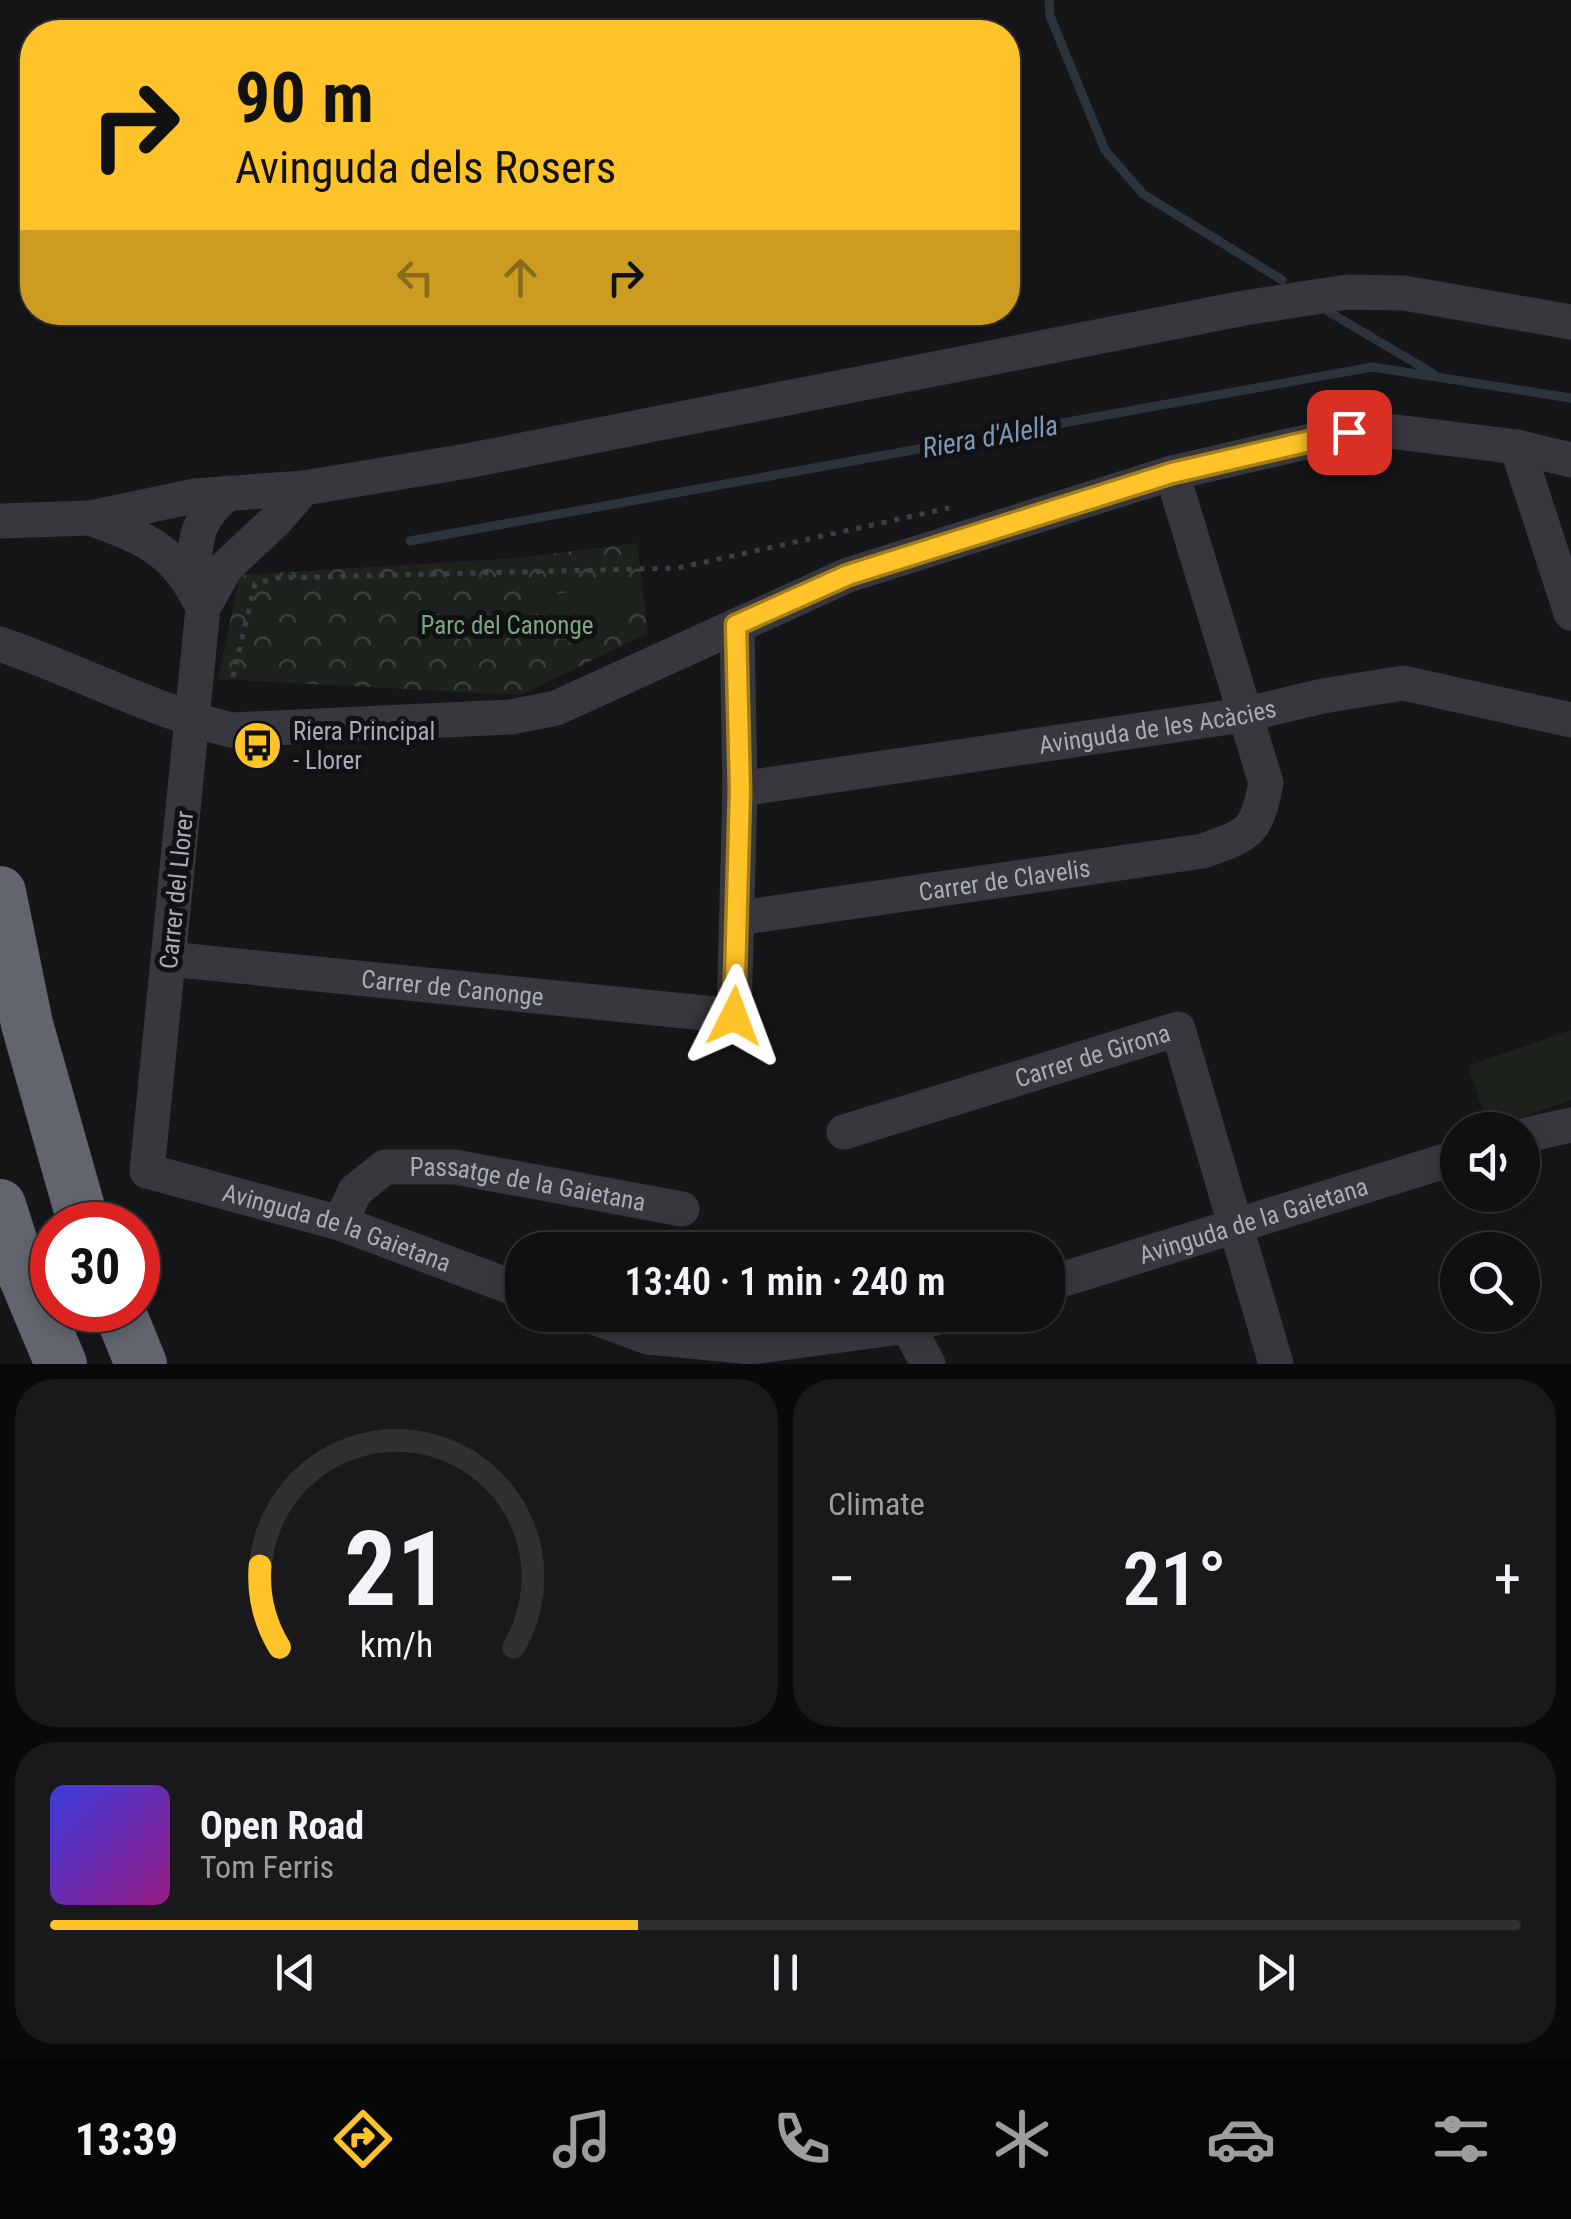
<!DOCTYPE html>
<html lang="en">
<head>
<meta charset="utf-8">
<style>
	body { margin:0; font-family:"Roboto Condensed",sans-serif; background:#19191b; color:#f1f3f6; height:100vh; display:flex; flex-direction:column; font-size:38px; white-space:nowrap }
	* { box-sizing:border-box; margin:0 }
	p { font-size:32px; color:#9c9d9f }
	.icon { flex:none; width:55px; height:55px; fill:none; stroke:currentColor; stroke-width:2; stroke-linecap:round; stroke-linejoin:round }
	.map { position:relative; height:1364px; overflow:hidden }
	.side { display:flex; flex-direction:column; gap:15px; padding:15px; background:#09090a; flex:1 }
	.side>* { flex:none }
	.guide { position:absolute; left:20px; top:20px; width:1000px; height:305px; border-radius:40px; box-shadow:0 5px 15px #0003,0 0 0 2px #303032; background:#fec328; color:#111; overflow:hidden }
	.buttons { position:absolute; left:1440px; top:1112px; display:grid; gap:20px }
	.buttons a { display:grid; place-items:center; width:100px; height:100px; border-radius:50%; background:#101012; box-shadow:0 5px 15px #0003,0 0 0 2px #303032; font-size:50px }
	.speed { position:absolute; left:30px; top:1202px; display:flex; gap:20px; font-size:50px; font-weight:700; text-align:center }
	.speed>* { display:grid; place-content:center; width:130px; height:130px; border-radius:50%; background:#101012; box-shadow:0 5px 15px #0003,0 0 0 2px #303032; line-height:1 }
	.speed .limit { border:15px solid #d22; background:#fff; color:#111 }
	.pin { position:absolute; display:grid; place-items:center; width:85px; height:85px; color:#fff; margin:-42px; border-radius:20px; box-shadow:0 5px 15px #0006 }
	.me { position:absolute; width:110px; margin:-55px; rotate:3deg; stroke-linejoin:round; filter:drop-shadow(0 0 8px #0008) }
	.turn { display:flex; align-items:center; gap:35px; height:210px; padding:0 50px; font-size:45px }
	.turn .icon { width:130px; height:130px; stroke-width:2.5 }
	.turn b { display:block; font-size:70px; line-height:85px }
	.lanes { display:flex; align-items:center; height:95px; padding:0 50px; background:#0003; justify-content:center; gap:50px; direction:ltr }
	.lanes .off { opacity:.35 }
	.big { font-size:75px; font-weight:600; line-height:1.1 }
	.side .card { flex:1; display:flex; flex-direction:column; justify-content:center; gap:15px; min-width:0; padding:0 35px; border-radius:40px; background:#19191b }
	.side .dial { align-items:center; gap:0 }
	.dial svg { height:260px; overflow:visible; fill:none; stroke:#303032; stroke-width:7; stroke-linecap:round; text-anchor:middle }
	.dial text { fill:#f1f3f6; stroke:none }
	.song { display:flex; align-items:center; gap:30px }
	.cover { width:120px; height:120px; border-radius:15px; background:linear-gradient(135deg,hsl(240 70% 55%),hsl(310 70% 35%)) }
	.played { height:10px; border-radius:5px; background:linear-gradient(90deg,#fec328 40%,#303032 40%) }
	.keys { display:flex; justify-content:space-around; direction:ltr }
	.heat { display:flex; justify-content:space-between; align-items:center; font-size:55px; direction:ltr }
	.side .tiles { flex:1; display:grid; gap:15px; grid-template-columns:1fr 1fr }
	.card:last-child { grid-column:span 2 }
	.trip { position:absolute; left:505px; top:1232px; width:560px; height:100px; border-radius:40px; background:#101012; box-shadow:0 5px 15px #0003,0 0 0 2px #303032; font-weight:600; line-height:100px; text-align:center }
	.dock { display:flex; height:160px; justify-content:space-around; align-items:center; background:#060607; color:#9c9d9f }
	.dock .icon { width:70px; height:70px }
	.dock .selected { color:#fec328 }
	.dock b { font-size:45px; color:#f1f3f6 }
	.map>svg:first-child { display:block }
	.park { fill:url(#park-crowns) }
	.pitch { fill:#1c231d }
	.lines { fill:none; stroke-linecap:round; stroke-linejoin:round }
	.stream { stroke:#2b343d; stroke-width:9 }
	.building { fill:#29292c; stroke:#303034; stroke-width:2.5 }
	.path { stroke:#3d3e44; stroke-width:5; stroke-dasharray:5 8; stroke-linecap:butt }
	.minor { stroke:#37373d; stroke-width:35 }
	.highway { stroke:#62656f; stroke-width:52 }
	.route-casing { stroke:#a57f1a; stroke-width:25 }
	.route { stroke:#fec328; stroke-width:18 }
	.labels { text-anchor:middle; stroke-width:10; stroke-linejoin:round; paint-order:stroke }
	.park-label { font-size:25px; fill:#7da582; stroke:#111113 }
	.street-label { font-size:25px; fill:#a7abb9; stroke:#111113 }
	.poi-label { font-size:25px; fill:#a7abb9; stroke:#111113; text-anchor:start }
	.water-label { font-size:28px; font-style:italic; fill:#7c97b6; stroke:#111113 }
</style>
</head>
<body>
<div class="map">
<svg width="1571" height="1364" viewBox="0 0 1571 1364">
	<defs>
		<pattern id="park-crowns" width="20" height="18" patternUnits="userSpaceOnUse" patternTransform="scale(2.5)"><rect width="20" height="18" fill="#1c231d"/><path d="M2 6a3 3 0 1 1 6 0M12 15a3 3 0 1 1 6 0" fill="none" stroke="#3a403c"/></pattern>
	</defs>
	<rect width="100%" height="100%" fill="#161618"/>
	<path class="park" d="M637,543L648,633L521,695L218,679L240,575L517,558Z"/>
	<path class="pitch" d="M619,583L626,624L543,639L535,598Z
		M1571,1030V1100L1489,1128L1468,1066Z"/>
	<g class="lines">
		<path class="stream" d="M1049,0L1050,16L1105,150L1143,194L1282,280
			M1329,312L1434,374
			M410,541L1372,367L1571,398"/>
	</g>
	<path class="building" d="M374,22L420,32H371Z"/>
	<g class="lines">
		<path class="path" d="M233,677L255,584L277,578L678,568L949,508"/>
		<g class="minor">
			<path d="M1517,447L1571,613"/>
			<path id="s1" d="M304,488L276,520L226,567L203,608L147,1171L340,1223L522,1291"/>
			<path d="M90,518C146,538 177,551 203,608"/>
			<path d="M0,521L90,518L194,496L304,488L467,461L1244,308L1347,292L1404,293L1571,322"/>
			<path d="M193,585C196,543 192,522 228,493"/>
			<path d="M0,644C78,671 151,710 231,730L511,717L556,708L848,575L1172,473L1349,432L1389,431L1517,447L1571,460"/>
			<path id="s2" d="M740,789L1243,715L1323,696L1403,683L1571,720"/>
			<path id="s3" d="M739,918L1203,851C1250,834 1256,833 1266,783L1172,473"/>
			<path id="s4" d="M169,959L734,1016L740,789L737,625"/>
			<path id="s5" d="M844,1132L1178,1029L1276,1364"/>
			<path d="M1522,1136L1571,1125"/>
			<path id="s6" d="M340,1223L355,1191L385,1167H455L682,1209"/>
			<path id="s7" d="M1048,1284L1458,1157"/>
			<path d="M588,1315L648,1337L751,1347L908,1326L945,1315"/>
			<path d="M908,1326L928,1364"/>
		</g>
		<path class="highway" d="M0,892L27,1024L84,1225
			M0,1205L17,1259L61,1364
			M119,1310L141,1364"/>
	</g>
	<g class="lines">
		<defs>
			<path id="route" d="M734,1016L740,790L736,625L848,575L1172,473L1349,432"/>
		</defs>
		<use href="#route" class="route-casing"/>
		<use href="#route" class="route"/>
	</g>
	<defs>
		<symbol id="bus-disc" viewBox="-11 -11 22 22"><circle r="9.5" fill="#fec328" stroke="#111113"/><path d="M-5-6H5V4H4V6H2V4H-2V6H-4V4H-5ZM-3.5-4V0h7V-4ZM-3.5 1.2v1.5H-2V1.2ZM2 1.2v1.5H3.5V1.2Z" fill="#111"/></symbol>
	</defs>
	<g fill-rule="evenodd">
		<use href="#bus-disc" x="230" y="718" width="55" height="55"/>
	</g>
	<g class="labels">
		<g class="park-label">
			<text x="507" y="634">Parc del Canonge</text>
		</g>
		<g class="street-label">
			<text dy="9" stroke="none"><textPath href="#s2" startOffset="422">Avinguda de les Acàcies</textPath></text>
			<text dy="9" stroke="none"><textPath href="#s3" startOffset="268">Carrer de Clavelis</textPath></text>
			<text transform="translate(176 890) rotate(-84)" y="9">Carrer del Llorer</text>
			<text dy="9" stroke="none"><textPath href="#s4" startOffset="285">Carrer de Canonge</textPath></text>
			<text dy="9" stroke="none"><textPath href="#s5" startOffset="260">Carrer de Girona</textPath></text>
			<text dy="9" stroke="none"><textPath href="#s6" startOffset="218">Passatge de la Gaietana</textPath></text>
			<text dy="9" stroke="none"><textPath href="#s7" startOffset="215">Avinguda de la Gaietana</textPath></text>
			<text dy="9" stroke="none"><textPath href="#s1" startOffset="922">Avinguda de la Gaietana</textPath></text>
		</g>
		<g class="poi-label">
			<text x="293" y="740">Riera Principal<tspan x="293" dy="29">- Llorer</tspan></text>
		</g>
		<g class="water-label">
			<text transform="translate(990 436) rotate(-10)" y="10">Riera d'Alella</text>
		</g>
	</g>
</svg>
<div class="buttons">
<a><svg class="icon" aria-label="sound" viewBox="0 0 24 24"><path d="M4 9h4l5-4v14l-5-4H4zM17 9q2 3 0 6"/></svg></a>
<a><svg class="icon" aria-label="search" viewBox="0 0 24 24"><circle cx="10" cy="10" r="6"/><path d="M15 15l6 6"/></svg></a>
</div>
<div class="speed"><div class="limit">30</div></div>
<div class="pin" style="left:1349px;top:432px;background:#d93025"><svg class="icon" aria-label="arrive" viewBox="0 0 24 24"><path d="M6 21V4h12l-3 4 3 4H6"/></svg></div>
<svg class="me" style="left:734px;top:1016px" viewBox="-20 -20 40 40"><path d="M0-17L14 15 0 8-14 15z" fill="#fec328" stroke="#fff" stroke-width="4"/></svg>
<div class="trip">13:40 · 1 min · 240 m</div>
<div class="guide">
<div class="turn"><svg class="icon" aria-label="right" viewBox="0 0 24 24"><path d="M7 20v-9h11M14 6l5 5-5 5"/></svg><div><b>90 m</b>Avinguda dels Rosers</div></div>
<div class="lanes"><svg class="icon off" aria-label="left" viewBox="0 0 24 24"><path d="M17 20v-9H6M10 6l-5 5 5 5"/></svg><svg class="icon off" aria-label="ahead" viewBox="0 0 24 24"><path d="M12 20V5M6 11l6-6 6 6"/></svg><svg class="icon" aria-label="right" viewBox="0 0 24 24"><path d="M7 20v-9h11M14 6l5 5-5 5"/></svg></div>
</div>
</div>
<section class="side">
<div class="tiles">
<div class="card dial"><svg viewBox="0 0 100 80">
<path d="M14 69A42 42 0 1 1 86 69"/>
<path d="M14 69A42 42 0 0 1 8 44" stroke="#fec328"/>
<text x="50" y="56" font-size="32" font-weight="700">21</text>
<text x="50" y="72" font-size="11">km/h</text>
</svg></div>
<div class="card"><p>Climate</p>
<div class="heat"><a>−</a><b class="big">21°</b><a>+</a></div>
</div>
<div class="card">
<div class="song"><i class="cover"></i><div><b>Open Road</b><p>Tom Ferris</p></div></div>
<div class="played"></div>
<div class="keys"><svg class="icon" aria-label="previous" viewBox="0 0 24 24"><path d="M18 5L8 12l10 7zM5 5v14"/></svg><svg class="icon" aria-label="pause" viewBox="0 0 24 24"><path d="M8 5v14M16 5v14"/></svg><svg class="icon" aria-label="next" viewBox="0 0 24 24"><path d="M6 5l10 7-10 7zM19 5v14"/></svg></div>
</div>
</div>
</section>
<nav class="dock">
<b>13:39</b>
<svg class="icon selected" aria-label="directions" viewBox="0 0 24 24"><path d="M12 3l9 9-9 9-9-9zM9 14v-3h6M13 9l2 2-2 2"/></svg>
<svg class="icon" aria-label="music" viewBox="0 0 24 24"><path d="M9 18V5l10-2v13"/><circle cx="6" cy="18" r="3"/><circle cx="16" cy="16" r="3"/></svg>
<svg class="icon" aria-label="phone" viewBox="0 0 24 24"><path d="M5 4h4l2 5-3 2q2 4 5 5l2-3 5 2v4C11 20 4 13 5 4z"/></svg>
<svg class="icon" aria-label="climate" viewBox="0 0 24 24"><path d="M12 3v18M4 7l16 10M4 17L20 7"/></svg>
<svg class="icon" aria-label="car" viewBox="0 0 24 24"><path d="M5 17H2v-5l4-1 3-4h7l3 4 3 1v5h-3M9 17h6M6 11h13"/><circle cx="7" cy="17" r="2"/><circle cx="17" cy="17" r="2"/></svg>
<svg class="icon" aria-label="filters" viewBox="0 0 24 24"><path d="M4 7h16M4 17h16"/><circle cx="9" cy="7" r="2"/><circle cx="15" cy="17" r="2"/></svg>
</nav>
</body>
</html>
